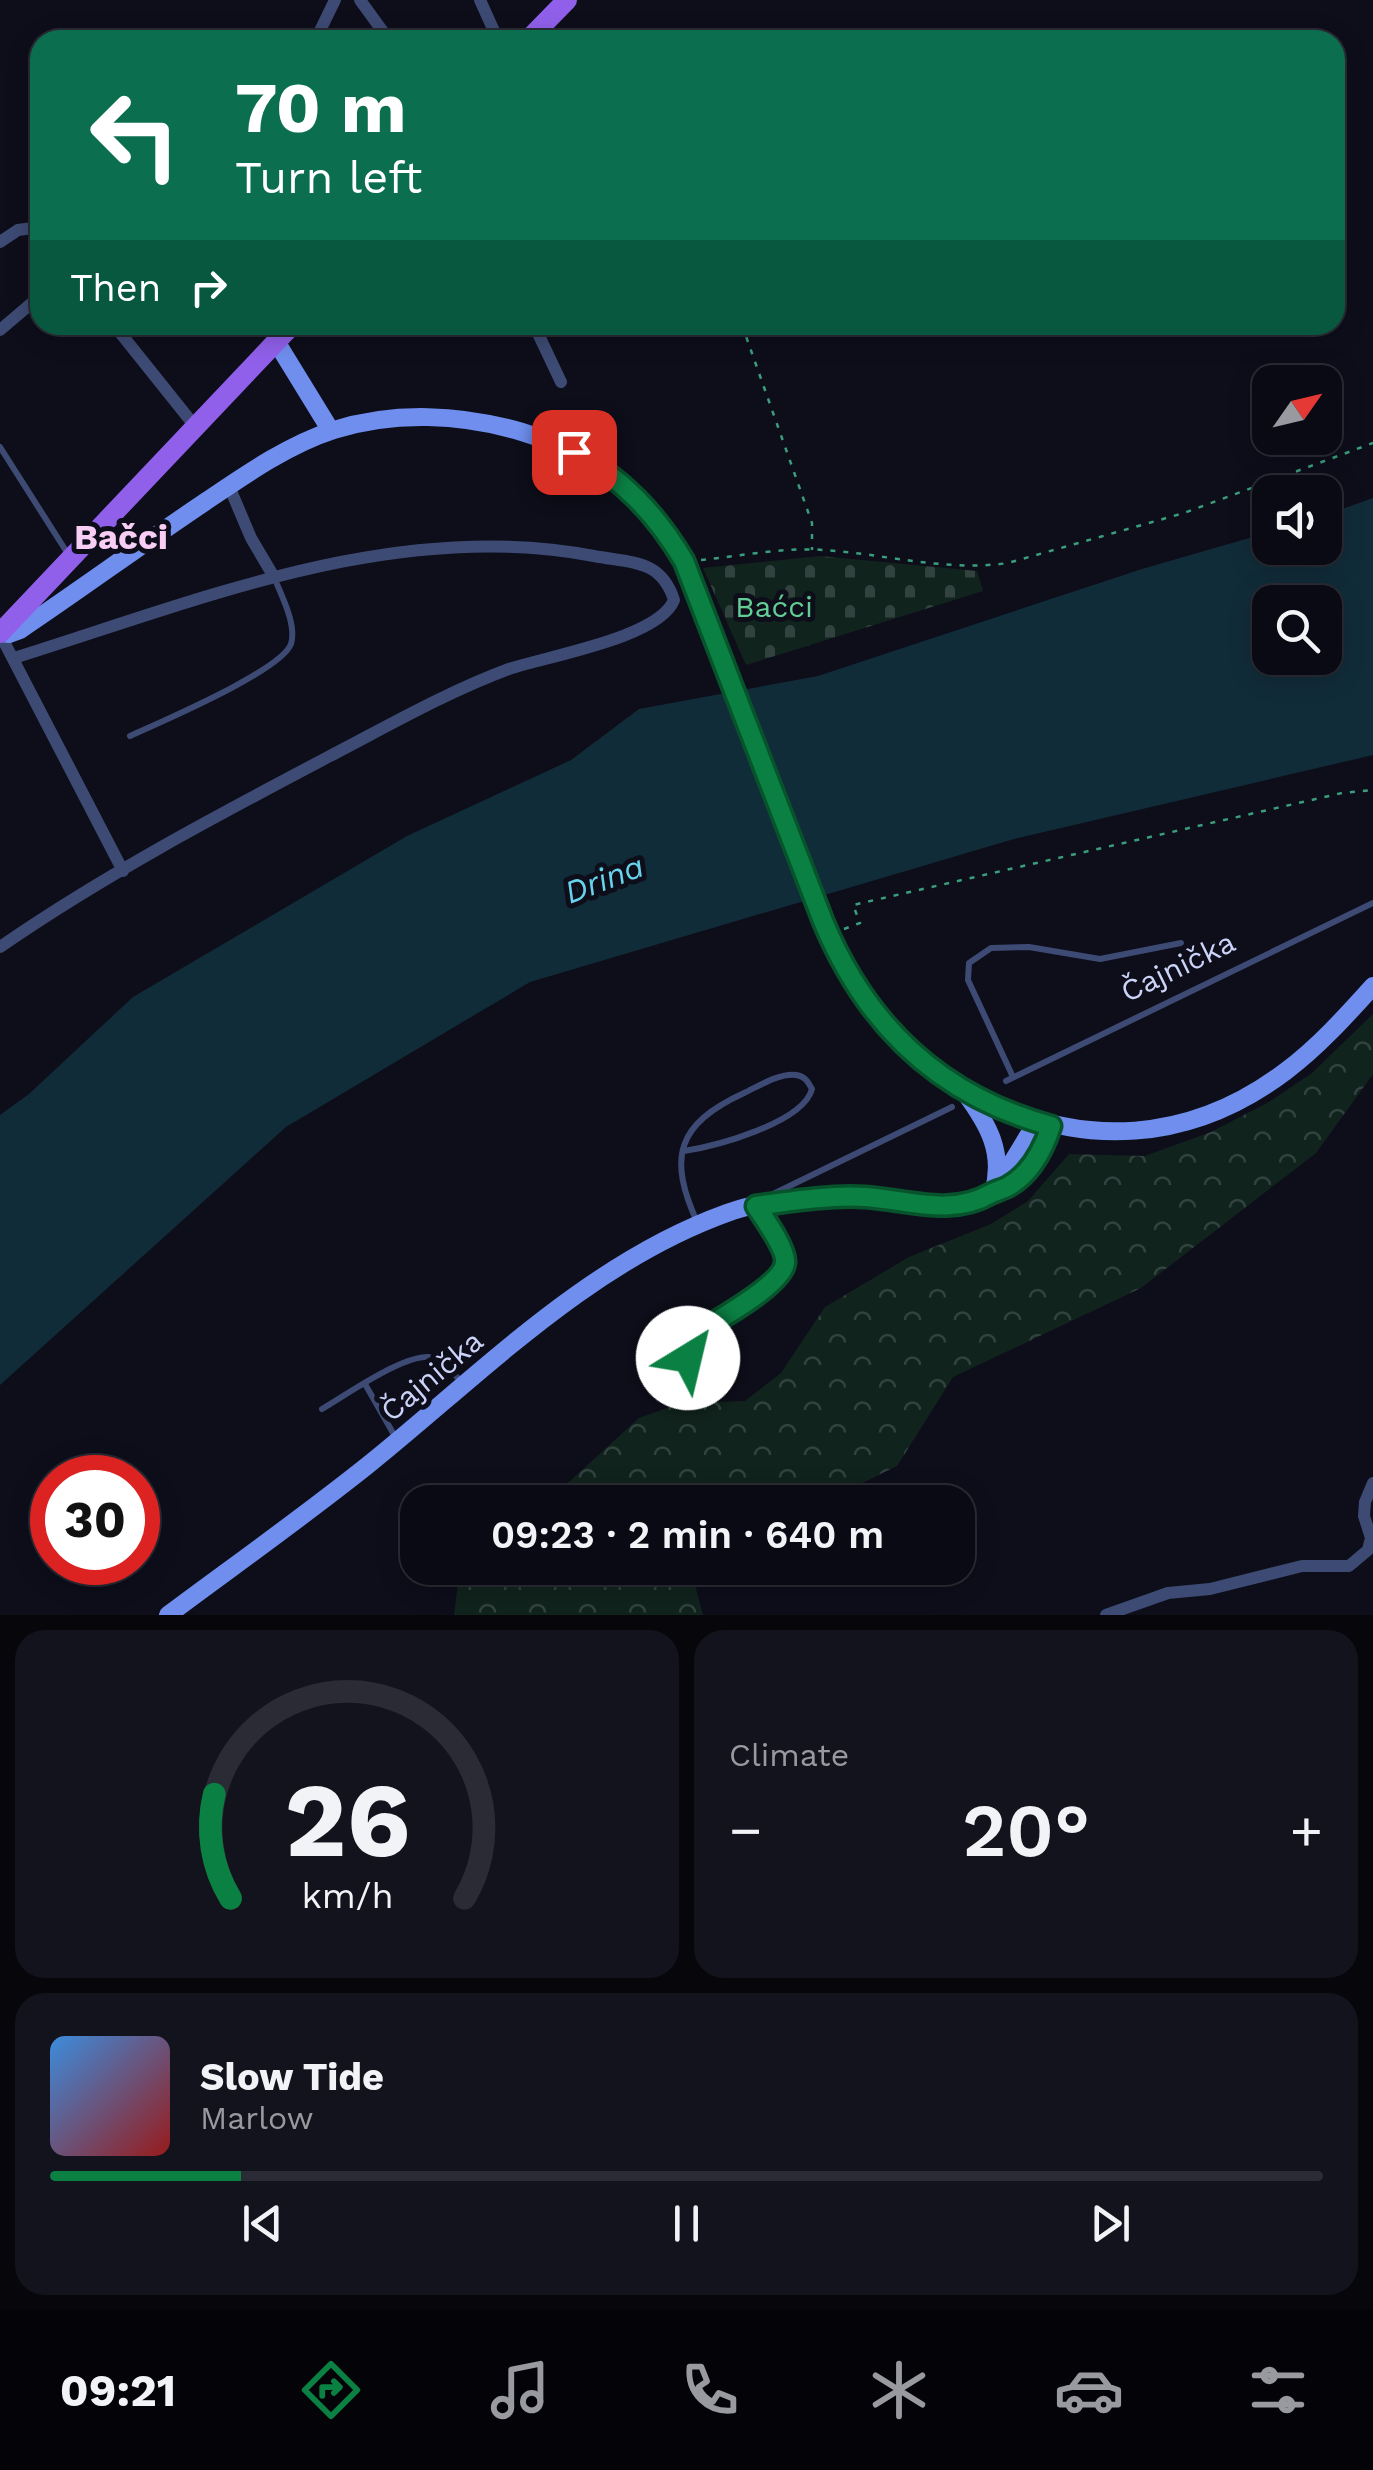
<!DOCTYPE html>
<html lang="en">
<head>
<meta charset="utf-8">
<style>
	body { margin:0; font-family:"Work Sans",sans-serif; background:#13131d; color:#f1f3f6; height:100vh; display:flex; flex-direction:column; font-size:38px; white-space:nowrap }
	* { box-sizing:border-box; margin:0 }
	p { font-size:32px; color:#999aa0 }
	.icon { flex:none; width:55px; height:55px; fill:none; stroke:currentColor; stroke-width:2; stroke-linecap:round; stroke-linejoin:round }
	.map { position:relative; height:1615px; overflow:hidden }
	.panel { display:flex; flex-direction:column; gap:15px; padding:15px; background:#06060b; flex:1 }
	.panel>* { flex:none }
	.guide { position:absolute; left:30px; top:30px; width:1315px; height:305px; border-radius:30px; box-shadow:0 5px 25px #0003,0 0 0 2px #2a2b34; background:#0b6e4f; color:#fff; overflow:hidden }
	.needle { width:65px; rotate:56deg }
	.tools { position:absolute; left:1252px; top:365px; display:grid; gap:20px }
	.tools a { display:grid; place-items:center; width:90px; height:90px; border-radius:20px; background:#0a0a14; box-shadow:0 5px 25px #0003,0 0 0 2px #2a2b34; font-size:50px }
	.speed { position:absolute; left:30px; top:1455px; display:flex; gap:20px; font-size:50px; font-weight:700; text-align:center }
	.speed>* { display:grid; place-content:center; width:130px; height:130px; border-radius:50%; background:#0a0a14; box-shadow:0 5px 25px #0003,0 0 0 2px #2a2b34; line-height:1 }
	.speed .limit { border:15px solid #d22; background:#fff; color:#111 }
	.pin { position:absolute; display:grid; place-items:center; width:85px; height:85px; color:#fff; margin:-42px; border-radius:20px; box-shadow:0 5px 15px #0006 }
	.me { position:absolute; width:110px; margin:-55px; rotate:36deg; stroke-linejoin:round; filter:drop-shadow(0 0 8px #0008) }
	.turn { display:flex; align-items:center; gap:35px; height:210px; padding:0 40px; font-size:45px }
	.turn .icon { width:130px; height:130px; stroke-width:2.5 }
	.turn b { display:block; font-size:70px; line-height:85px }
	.then { display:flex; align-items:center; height:95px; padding:0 40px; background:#0003; gap:20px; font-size:38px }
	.big { font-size:75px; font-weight:600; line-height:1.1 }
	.panel .card { flex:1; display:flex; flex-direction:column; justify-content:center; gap:15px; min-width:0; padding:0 35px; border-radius:30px; background:#13131d }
	.panel .dial { align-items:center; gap:0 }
	.dial svg { height:260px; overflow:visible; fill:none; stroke:#2a2b34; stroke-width:7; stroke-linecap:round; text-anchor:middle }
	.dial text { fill:#f1f3f6; stroke:none }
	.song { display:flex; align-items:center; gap:30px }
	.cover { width:120px; height:120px; border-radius:15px; background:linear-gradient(135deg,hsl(210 70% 55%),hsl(0 70% 35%)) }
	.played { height:10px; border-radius:5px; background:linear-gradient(90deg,#0b8043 15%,#2a2b34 15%) }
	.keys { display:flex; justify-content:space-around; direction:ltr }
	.heat { display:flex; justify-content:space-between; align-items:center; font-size:55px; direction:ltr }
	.panel .tiles { flex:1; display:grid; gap:15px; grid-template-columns:1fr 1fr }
	.card:last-child { grid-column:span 2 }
	.trip { position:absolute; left:400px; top:1485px; width:575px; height:100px; border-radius:30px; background:#0a0a14; box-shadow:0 5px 25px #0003,0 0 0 2px #2a2b34; font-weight:600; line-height:100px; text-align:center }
	.dock { display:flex; height:160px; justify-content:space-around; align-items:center; background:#040408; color:#999aa0 }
	.dock .icon { width:70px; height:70px }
	.dock .current { color:#0b8043 }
	.dock b { font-size:45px; color:#f1f3f6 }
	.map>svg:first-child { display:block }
	.forest { fill:url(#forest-crowns) }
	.cemetery { fill:url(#cemetery-stones) }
	.water { fill:#112c39; fill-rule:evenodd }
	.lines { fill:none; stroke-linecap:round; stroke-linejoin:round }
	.path { stroke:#3a9e7c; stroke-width:2.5; stroke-dasharray:5 8; stroke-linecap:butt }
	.lane { stroke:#3d4a73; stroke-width:6 }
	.street { stroke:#3d4a73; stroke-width:12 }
	.secondary { stroke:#6f8eed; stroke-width:18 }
	.primary { stroke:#9160eb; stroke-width:20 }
	.route-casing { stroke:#07532c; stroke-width:25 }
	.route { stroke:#0b8043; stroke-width:18 }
	.labels { text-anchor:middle; stroke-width:10; stroke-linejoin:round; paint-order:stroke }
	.park-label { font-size:30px; fill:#62ce95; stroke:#0d0e1a }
	.street-label { font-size:30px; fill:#ccd3f8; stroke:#0d0e1a }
	.water-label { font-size:32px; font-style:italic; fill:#67d3ec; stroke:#0d0e1a }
	.quarter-label { font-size:35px; font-weight:bold; fill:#f9cef5; stroke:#0d0e1a }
</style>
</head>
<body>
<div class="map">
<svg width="1373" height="1615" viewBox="0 0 1373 1615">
	<defs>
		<pattern id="forest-crowns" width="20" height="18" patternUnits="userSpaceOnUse" patternTransform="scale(2.5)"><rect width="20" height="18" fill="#11231d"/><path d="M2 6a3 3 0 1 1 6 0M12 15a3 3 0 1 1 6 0" fill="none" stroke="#32423f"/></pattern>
		<pattern id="cemetery-stones" width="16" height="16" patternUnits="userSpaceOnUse" patternTransform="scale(2.5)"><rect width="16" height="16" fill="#11231d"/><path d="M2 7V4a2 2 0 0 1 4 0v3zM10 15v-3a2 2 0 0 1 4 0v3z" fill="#32423f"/></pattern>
	</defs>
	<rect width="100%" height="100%" fill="#0d0e1a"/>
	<path class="forest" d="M1373,1014V1074L1316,1153L1141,1288L953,1377L897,1466L823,1502H547L639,1418L681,1403L745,1401L781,1373L825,1307L909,1257L991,1224L1028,1201L1069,1154L1145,1156L1211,1132L1269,1102L1312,1073Z
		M475,1568H694L691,1570L703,1615H454L458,1583Z"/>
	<path class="cemetery" d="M820,556L977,571L983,591L746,665L703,568Z"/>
	<path class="water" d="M1373,498V755L1014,839L530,982L286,1127L0,1385V1115L29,1094L133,997L407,836L571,760L639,709L818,676L1142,569L1270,532V548H1325V515ZM1270,602H1325V658H1270Z"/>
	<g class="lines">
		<path class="path" d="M742,325L812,523V550
			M701,560C741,556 784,547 824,550C886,554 946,572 1008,563L1184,513L1373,443
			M844,929L860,923L853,905L1342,793L1373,790"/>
		<path class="lane" d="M0,447L68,554
			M130,736C160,722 281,671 291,644C297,624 281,595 274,577
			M1013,1077L968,980L969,963L991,948L1029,947L1100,959L1181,943
			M1006,1081L1373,903
			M684,1151C716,1146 803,1123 812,1089C808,1082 805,1076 796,1075C779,1073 759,1086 744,1093C677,1124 667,1157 698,1224
			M771,1195L952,1107
			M365,1384L397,1440
			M322,1409C345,1396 410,1349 435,1358C445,1362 455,1376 464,1384"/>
		<path class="street" d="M360,0L389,40
			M480,0L498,40
			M317,37L335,0
			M0,242L18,230L40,227
			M114,325L194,425
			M534,325L561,382
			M0,330L40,296
			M229,486L251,538L274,577
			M0,634L123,871
			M0,947C104,875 218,815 330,756C388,726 447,692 509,669C547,656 659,638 674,600C661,559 631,563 594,556C396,518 200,600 14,658
			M688,1358L686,1344L692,1336C712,1323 782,1286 785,1263C787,1250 764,1217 757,1206
			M1106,1615L1168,1593L1210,1589L1302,1566H1349L1368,1550L1371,1538L1364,1516L1365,1502L1373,1483"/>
		<path class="secondary" d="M277,343L331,431
			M0,633L9,634L20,630C81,589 141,545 202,504C242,477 287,445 334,430C395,411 461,414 522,432C594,453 646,497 684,561L838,959C870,1020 917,1063 978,1095C1081,1150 1191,1143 1286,1071C1318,1047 1346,1016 1373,986
			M965,1093C988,1124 1005,1153 993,1193
			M999,1184L1028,1136L1051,1126
			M168,1615C235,1565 303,1517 368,1465C481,1374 588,1263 727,1213C767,1198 819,1196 862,1197C912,1199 946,1218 994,1192C1024,1176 1040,1159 1051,1126"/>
		<path class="primary" d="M528,40L567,0
			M0,633L292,325"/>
	</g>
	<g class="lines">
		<defs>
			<path id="route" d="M574,452C623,479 656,514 684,561L823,921C866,1025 940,1096 1051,1126C1043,1150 1030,1175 1007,1187C1005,1188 994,1192 992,1193C951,1217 909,1200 865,1197C829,1195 792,1201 756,1206C764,1218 787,1250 785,1263C782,1286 712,1323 692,1336L686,1344L688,1358"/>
		</defs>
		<use href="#route" class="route-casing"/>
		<use href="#route" class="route"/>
	</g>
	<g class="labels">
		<g class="park-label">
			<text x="774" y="617">Baćci</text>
		</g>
		<g class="street-label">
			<text transform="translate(1178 967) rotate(-26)" y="10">Čajnička</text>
			<text transform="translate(432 1376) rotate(-40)" y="10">Čajnička</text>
		</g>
		<g class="water-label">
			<text transform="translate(604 879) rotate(-21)" y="11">Drina</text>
		</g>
		<g class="quarter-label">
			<text x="121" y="549">Bačci</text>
		</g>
	</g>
</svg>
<div class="tools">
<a><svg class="needle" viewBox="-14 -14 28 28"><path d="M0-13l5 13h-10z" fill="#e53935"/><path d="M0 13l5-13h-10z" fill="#999aa0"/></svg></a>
<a><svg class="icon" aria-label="sound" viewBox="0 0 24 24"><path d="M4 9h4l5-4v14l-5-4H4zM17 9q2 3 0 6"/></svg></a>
<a><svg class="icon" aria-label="search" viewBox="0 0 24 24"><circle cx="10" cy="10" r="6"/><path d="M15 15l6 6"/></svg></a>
</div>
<div class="speed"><div class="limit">30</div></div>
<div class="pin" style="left:574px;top:452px;background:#d93025"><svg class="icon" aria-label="arrive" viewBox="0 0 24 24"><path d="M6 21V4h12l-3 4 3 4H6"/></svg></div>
<svg class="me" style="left:688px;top:1358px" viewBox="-20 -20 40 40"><circle r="19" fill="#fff"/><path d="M0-13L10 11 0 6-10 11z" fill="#0b8043"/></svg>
<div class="trip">09:23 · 2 min · 640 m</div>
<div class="guide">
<div class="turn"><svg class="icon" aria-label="left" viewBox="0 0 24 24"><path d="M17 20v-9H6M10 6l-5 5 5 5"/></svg><div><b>70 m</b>Turn left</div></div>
<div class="then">Then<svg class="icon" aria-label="right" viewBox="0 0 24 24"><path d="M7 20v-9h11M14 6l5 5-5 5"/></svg></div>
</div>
</div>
<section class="panel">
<div class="tiles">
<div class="card dial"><svg viewBox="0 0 100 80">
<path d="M14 69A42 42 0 1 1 86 69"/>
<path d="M14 69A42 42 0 0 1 9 37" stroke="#0b8043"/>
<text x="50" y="56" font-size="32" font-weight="700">26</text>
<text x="50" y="72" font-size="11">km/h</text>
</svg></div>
<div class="card"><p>Climate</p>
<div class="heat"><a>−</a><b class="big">20°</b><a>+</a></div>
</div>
<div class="card">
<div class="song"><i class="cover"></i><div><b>Slow Tide</b><p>Marlow</p></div></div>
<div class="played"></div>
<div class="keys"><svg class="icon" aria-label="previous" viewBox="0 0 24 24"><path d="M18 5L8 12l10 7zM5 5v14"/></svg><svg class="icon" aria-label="pause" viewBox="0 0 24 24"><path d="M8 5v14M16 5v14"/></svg><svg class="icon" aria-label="next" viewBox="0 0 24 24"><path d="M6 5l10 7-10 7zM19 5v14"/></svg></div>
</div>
</div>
</section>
<nav class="dock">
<b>09:21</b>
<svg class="icon current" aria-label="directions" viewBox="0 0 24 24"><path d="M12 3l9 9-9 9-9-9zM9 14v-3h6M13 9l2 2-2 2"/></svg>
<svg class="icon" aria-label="music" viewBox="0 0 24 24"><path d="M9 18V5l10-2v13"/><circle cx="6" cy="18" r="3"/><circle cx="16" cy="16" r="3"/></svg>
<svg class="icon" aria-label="phone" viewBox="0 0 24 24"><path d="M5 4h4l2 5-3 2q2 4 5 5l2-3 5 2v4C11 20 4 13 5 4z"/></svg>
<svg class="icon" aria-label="climate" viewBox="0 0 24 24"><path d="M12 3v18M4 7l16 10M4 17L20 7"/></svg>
<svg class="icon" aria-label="car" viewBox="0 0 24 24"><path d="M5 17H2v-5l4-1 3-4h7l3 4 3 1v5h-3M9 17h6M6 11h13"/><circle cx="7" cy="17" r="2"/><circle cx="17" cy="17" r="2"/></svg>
<svg class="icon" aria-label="filters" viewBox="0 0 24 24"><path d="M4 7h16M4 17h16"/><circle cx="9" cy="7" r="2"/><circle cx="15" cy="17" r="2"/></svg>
</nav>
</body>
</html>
